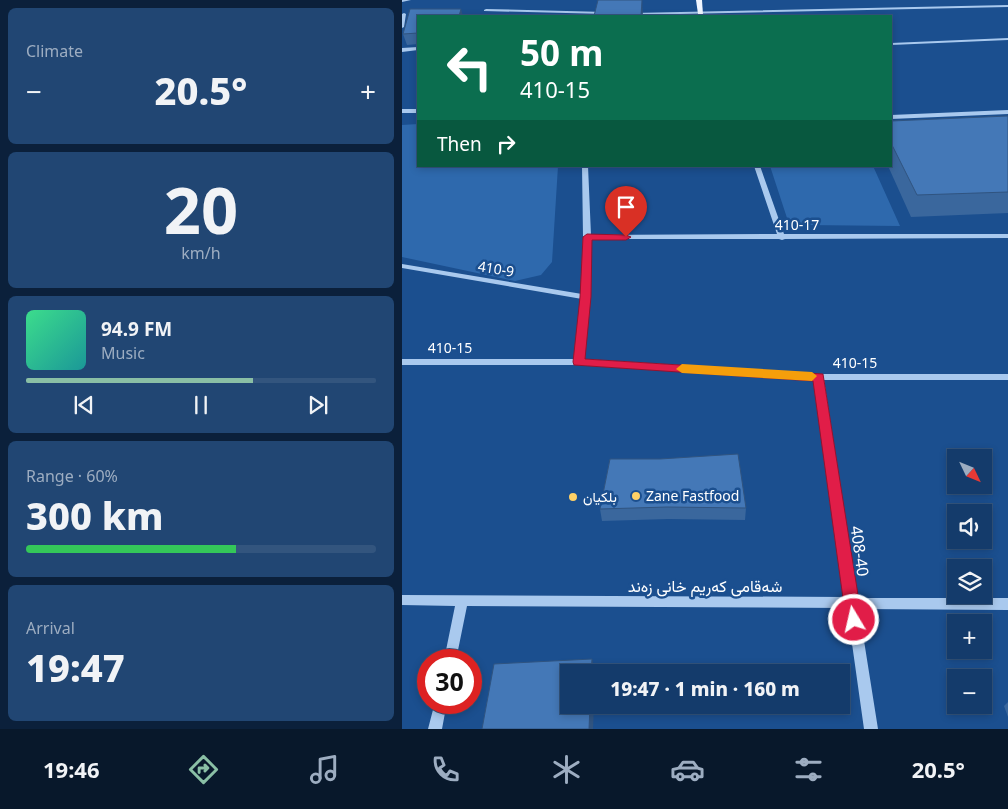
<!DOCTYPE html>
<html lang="en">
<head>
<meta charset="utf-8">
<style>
	body { margin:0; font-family:"Noto Sans",Vazirmatn,sans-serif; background:#214673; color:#f1f3f6; height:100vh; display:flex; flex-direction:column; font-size:19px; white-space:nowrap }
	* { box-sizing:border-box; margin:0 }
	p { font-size:16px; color:#9dadc1 }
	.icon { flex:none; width:28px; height:28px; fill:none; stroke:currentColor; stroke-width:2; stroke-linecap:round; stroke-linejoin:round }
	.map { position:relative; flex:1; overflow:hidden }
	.details { display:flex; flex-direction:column; gap:8px; padding:8px; background:#0b203b; width:402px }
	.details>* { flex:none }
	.top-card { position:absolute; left:15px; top:15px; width:475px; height:152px; border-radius:0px; box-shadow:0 2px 8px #0003,0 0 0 1px #33557e; background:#0b6e4f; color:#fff; overflow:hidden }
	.needle { width:32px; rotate:133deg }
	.tools { position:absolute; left:545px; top:449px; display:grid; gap:10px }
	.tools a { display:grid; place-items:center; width:45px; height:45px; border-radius:0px; background:#143b6b; box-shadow:0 2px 8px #0003,0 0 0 1px #33557e; font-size:25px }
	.speed { position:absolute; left:15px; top:649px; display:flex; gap:10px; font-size:25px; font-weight:700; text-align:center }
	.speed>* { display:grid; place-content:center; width:65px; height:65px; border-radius:50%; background:#143b6b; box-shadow:0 2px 8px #0003,0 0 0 1px #33557e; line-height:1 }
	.speed .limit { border:8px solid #d22; background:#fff; color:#111 }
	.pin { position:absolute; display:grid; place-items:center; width:42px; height:42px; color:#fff; margin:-51px -21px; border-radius:50% 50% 50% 0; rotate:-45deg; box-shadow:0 0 5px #0007 }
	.pin .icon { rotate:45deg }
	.me { position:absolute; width:55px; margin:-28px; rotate:351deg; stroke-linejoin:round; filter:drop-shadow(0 0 4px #0008) }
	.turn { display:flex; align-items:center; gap:18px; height:105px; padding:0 20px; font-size:22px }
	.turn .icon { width:65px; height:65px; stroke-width:2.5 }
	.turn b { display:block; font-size:35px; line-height:42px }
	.then { display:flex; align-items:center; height:48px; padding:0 20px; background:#0003; gap:10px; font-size:19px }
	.big { font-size:38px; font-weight:800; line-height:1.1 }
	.details .widget { flex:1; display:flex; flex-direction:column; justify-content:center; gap:8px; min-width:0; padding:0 18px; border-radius:8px; background:#214673 }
	.details .dial { align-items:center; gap:0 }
	.dial b { font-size:65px; line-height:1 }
	.song { display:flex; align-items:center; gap:15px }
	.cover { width:60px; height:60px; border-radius:8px; background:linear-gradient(135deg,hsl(150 70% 55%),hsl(180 70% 35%)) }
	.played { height:5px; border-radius:2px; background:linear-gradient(90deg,#8abfa5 65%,#33557e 65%) }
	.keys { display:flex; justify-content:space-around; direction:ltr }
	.heat { display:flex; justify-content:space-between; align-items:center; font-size:28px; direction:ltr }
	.charge { height:8px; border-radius:4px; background:linear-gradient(90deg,#34c759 60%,#33557e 0) }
	.trip { position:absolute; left:158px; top:664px; width:290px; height:50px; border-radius:0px; background:#143b6b; box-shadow:0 2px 8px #0003,0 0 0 1px #33557e; font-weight:800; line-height:50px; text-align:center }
	.dock { display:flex; height:80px; justify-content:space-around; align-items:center; background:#08182b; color:#9dadc1 }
	.dock .icon { width:35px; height:35px }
	.dock .on { color:#8abfa5 }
	.dock b { font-size:22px; color:#f1f3f6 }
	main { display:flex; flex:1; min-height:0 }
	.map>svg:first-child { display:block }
	.green { fill:#2e69ad }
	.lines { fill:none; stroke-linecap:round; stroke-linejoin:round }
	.minor { fill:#a9c9ee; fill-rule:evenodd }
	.major { fill:#f0f6ff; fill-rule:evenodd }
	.wall { fill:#3a679d }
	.shaded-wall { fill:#305480 }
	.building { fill:#4478b7; stroke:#305480 }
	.route { fill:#e11d48; stroke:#92132f }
	.slow { fill:#f59e0b }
	.poi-dot { fill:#ffd166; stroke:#1b4f8f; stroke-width:2 }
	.labels { text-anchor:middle; stroke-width:5; stroke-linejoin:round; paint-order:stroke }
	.street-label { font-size:14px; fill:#fff; stroke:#1b4f8f }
	.poi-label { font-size:14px; fill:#fff; stroke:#1b4f8f; text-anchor:start }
	.near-street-label { font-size:16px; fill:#fff; stroke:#1b4f8f }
</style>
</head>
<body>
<main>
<section class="details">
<div class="widget"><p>Climate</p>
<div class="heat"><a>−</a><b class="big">20.5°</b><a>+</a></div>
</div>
<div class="widget dial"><b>20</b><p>km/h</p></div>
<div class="widget">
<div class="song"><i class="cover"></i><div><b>94.9 FM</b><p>Music</p></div></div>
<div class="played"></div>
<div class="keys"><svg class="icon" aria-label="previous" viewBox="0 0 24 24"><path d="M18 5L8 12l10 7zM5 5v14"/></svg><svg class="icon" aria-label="pause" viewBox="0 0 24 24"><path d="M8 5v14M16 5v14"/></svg><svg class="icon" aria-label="next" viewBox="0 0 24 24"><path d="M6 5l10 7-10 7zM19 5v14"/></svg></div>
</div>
<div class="widget"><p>Range · 60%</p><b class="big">300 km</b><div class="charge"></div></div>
<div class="widget"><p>Arrival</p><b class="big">19:47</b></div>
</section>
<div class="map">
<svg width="606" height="729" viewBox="0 0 606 729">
	<rect width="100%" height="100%" fill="#1b4f8f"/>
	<path class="green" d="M16,124V166H156L150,262L139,275L113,281L0,257V125Z
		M368,166H471L498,226L403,225L385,218Z"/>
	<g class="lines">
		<path class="minor" d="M0,0H9L0,2Z
			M606,5V7L231,15L229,14L231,13Z
			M84,9L203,12L205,13L203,14L82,11V10Z
			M2,13L4,14L2,27L0,28V14Z
			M606,38V40L489,45V43Z
			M16,47V50L0,52V48Z
			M0,109H16V113H0Z
			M606,110V114L489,119V115Z
			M180,166H186L189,235L375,234L352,166H358L382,234H606V238L383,239L380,240L377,239H189L188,297L181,359L417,374H606V380H422L455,598H606V610L457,609L476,729H462L445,608L65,606L54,660H42L53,606L0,605V595L444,597L413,380L176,365H0V359H172L180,299L0,268V264L180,294L181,237Z
			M33,702H45L40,729H26Z"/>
		<path class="major" d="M294,0H300L301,15L296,14Z"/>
	</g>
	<path class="wall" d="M16,16V44L5,45L1,34Z
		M606,116V213L509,217L486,166H489V121Z
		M208,459L344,508L343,520L266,519L200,521L198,509Z
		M606,702V717L602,706Z"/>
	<path class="shaded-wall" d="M240,0L241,16H239Z
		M59,9L61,16H57Z
		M190,659L193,670V672H189Z
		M188,705H192L191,729H187Z"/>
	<path class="building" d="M196,0H240L239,16H192Z
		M8,9H59L57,16H16V33L1,34Z
		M606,116V192L515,195L489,143V121Z
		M336,454L344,508L265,507L198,509L208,459H258Z
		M190,659L189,672H166V705H188L187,729H80L92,664Z"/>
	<path class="route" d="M185,234L224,235L229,237L224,240H190L189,297L183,359L421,374L460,620L457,625L452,628L447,625L444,620L411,381L172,365L171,362L178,297L181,237Z"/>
	<path class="slow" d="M280,364L410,372L415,376L410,381L280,373L274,369Z"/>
	<g class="poi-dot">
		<circle cx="234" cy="496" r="5"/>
		<circle cx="171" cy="497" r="5"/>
	</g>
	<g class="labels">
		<g class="street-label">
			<text x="395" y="230">410-17</text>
			<text transform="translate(94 269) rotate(9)" y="5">410-9</text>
			<text x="48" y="353">410-15</text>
			<text x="453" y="368">410-15</text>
		</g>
		<g class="poi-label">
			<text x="244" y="501">Zane Fastfood</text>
			<text x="181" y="502">بلکیان</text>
		</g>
		<g class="near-street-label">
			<text transform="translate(458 551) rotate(82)" y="6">408-40</text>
			<text x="303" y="592">شەقامی کەریم خانی زەند</text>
		</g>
	</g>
</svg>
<div class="tools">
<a><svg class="needle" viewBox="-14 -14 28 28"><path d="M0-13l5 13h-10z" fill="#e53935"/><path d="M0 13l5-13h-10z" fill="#9dadc1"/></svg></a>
<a><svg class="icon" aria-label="sound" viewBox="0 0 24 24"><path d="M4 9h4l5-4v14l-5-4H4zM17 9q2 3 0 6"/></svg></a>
<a><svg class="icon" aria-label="layers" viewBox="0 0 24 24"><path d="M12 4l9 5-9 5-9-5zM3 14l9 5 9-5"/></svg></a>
<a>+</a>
<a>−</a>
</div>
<div class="speed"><div class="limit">30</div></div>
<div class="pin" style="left:224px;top:237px;background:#d93025"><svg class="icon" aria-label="arrive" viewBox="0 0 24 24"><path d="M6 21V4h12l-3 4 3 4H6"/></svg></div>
<svg class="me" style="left:452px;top:620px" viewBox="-20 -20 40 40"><circle r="17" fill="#e11d48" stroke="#fff" stroke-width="3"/><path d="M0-11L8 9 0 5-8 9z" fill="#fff"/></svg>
<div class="trip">19:47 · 1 min · 160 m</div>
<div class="top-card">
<div class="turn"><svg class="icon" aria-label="left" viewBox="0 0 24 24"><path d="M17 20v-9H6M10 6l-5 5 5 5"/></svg><div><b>50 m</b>410-15</div></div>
<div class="then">Then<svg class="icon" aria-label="right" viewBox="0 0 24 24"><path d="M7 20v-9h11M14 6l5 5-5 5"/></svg></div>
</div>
</div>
</main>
<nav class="dock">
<b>19:46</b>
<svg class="icon on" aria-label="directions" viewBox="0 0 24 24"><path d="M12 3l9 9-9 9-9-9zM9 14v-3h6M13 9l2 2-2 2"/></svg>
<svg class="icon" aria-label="music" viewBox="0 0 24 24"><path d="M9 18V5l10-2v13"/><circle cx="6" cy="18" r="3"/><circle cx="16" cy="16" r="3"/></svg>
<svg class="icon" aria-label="phone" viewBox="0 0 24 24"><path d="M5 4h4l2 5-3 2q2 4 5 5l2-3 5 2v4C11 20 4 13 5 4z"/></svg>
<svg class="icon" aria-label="climate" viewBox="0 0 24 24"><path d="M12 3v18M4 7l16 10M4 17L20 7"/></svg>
<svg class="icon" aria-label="car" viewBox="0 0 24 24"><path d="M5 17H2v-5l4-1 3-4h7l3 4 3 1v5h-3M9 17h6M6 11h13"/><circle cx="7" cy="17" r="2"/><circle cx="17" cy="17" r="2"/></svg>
<svg class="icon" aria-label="filters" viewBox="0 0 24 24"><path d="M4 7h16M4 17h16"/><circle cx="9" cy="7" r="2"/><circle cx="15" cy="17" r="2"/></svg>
<b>20.5°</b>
</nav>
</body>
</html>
